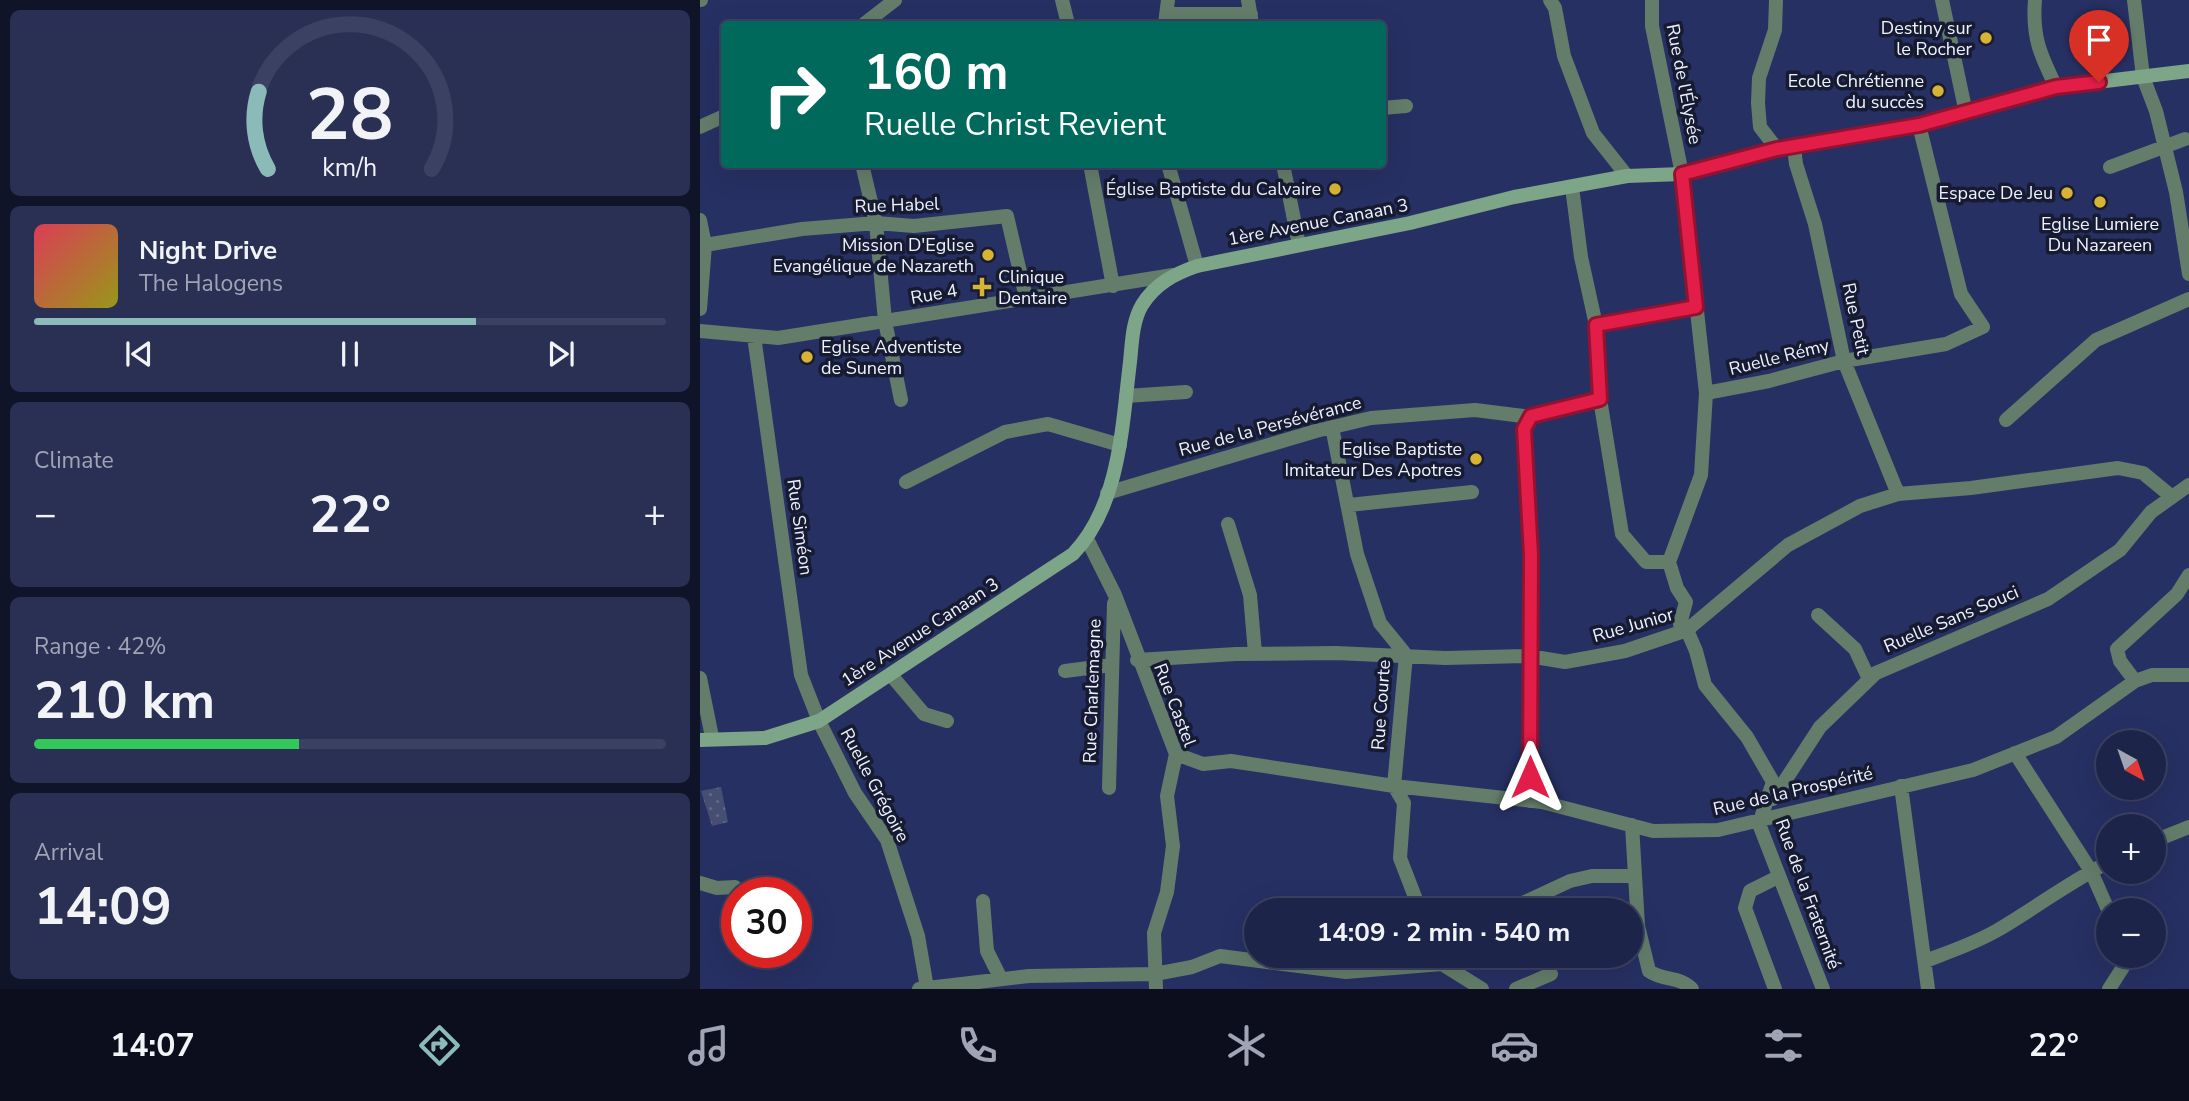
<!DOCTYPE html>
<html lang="en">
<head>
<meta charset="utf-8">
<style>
	body { margin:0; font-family:"Nunito Sans",sans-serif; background:#2a3054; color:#f1f3f6; height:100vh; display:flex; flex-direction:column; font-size:26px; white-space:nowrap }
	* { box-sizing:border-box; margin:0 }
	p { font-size:23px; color:#a0a4b5 }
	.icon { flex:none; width:38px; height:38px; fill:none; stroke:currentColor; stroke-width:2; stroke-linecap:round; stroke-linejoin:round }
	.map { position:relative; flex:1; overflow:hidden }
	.sheet { display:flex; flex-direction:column; gap:10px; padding:10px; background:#101429; width:700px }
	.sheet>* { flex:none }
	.guide { position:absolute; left:21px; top:21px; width:665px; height:147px; border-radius:7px; box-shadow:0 7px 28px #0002,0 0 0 2px #3b4162; background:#00695c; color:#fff; overflow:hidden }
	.needle { width:46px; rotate:140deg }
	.fabs { position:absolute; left:1396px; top:730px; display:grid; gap:14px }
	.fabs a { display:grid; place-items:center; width:70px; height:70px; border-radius:50%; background:#1d244a; box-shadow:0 7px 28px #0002,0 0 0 2px #3b4162; font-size:35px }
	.speed { position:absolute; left:21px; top:877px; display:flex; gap:14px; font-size:35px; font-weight:700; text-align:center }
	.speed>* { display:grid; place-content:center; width:91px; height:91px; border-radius:50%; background:#1d244a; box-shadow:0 7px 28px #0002,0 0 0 2px #3b4162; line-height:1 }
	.speed .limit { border:10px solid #d22; background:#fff; color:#111 }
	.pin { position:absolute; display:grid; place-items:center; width:60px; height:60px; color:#fff; margin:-72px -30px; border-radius:50% 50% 50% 0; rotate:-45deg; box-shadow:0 0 7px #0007 }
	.pin .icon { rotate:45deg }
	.me { position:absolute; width:77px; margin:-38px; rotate:0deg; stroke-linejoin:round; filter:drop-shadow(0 0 5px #0008) }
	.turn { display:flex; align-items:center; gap:24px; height:147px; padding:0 28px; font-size:32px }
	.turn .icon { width:91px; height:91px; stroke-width:2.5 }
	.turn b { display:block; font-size:49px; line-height:60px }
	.big { font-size:52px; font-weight:700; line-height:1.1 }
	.sheet .card { flex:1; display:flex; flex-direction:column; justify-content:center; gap:10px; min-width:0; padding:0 24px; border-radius:10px; background:#2a3054 }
	.sheet .dial { align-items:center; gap:0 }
	.dial svg { height:182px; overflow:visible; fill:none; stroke:#3b4162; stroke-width:7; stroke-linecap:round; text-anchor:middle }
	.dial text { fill:#f1f3f6; stroke:none }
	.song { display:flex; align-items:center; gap:21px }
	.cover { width:84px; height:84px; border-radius:10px; background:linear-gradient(135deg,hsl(350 70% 55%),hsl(60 70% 35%)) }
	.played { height:7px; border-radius:4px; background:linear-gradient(90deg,#8bbbb9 70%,#3b4162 70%) }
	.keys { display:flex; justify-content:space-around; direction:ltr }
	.heat { display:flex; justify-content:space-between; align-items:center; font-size:38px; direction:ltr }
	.charge { height:10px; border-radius:5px; background:linear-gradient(90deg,#34c759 42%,#3b4162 0) }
	.trip { position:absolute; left:544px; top:898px; width:399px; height:70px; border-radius:35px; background:#1d244a; box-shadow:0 7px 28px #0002,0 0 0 2px #3b4162; font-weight:700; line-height:70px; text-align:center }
	.tabs { display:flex; height:112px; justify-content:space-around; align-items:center; background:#0c0e1e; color:#a0a4b5 }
	.tabs .icon { width:49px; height:49px }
	.tabs .on { color:#8bbbb9 }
	.tabs b { font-size:32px; color:#f1f3f6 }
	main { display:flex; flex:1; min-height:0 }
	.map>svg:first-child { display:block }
	.garden { fill:url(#garden-dots) }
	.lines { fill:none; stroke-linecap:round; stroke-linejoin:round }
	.street { stroke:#647d6a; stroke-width:14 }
	.secondary { stroke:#7da588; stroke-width:14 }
	.route-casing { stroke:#92132f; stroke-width:18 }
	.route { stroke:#e11d48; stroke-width:12 }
	.poi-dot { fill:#d7b434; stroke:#161b32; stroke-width:2.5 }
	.labels { text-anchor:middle; stroke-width:7; stroke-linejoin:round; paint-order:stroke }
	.poi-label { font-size:18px; fill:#eef2ff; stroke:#161b32; text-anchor:end }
	.street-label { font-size:18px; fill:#eef2ff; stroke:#161b32 }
</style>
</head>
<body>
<main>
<section class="sheet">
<div class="card dial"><svg viewBox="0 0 100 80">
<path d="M14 69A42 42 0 1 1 86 69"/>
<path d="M14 69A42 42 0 0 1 10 35" stroke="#8bbbb9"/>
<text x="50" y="56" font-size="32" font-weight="700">28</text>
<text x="50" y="72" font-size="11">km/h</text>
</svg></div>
<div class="card">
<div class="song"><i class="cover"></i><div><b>Night Drive</b><p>The Halogens</p></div></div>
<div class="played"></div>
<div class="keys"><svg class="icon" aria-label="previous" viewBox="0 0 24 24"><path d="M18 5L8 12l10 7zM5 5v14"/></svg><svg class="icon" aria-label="pause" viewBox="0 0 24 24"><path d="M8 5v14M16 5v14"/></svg><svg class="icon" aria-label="next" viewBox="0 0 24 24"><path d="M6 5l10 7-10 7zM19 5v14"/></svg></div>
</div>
<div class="card"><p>Climate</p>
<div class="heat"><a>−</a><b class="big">22°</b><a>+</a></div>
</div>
<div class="card"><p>Range · 42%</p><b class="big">210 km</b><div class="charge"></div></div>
<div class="card"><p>Arrival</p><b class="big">14:09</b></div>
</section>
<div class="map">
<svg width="1489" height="989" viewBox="0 0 1489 989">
	<defs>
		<pattern id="garden-dots" width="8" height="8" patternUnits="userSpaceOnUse" patternTransform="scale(1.75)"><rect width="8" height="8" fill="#464f72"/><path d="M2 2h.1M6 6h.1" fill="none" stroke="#616987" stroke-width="1.8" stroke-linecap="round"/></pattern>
	</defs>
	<rect width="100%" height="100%" fill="#273063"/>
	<path class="garden" d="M21,787L28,822L12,826L1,791Z"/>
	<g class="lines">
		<path class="street" d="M0,0H1
			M362,0L368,24
			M548,0L552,24
			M850,0L855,8L864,56L893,133L927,176
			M952,0V26L982,174L1006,393L1001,475L969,562L977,588L986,602L980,624L987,630L996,651L1005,685L1047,737L1073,782L1059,824L1123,989
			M1076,0L1075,30L1059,78L1058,103L1060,127L1077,149
			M1242,0L1266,113
			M1335,0C1332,37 1340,54 1356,87
			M1434,0L1443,77L1456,111L1476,192L1489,274
			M466,14H551
			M164,24L195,0
			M465,24L468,0
			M682,108L706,106
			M0,127L24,116
			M1094,147L1096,164L1115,224L1144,361L1198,494
			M162,164L176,223L185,321L201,400
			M390,164L413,286
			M468,164L497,266
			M583,164L599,245
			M1410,167L1485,139
			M0,220L5,245L0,309
			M5,245L102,229L176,223L214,226L307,216L326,298
			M896,325L996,307
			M0,331L78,338L473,275
			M54,336L101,675L119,721L155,793L187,840L218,936L227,988
			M1006,393L1069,381L1144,361L1246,344L1283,327L1261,294L1219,125
			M426,396L486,392
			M900,399L922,534L946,562H969
			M1306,420L1396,340L1489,299
			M632,427L657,554L680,623L706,655L694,786L704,803L700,858L720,910
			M206,482L305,432L348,424L420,445
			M407,493L616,431L671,418L775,410L831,417
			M649,505L772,492
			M528,524L550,595L555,653
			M387,539L415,595L476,754L467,796L473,846L467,892L454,933L456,989
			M1118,615L1155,649L1169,679
			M437,660L536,654L636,653L745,658L829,656L865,662L925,651L987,630L1088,545L1160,506L1198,494L1271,488L1418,468L1443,473L1471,496
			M365,671L412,665
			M191,675L224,714L247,721
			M0,678L12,737
			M1435,681L1420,661L1417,649L1477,594L1489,575
			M1315,753L1391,871L1409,912
			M476,754L503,764L531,761L694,786L842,802L953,831L1018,830L1273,770L1356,737L1435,681L1452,675H1489
			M1201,786L1228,989
			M409,788L414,603
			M1073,799L1120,727L1176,673L1348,599L1420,550L1451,512L1489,485
			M830,801L831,555L824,429L831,417L900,399L896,325L881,257L872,187
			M932,825L938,926L949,971C963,981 980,976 992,989
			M1454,841L1489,827
			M0,883L17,888L35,887
			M283,901L287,951L301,979
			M808,910L870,881L892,876H934
			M739,957L742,964L782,989
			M1225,961C1249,952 1273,944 1296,931C1334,909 1369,882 1409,862
			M219,989L329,976L455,974L492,967L520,956L646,972L742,964L743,956
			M816,989L851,974
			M1075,989L1045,908L1050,891L1078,877
			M1409,989L1425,964L1423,956"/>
		<path class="secondary" d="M0,740L65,738L119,721L373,554C420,505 422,426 430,362C432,344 432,322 442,305C455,284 474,274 497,266L710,223L814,197L927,176L982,174L1077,149L1219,125L1356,87L1489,71"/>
	</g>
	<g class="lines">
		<defs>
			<path id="route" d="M830,777L831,555L824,429L831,416L900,399L896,325L996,307L982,174L1077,149L1219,125L1356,87L1399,82"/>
		</defs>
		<use href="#route" class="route-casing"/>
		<use href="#route" class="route"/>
	</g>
	<g class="poi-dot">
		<circle cx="1286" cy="38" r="7"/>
		<circle cx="1238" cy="91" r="7"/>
		<circle cx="635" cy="189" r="7"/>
		<circle cx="1367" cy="193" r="7"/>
		<circle cx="1400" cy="202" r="7"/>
		<circle cx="288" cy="255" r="7"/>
		<path d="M278.5 276.5h7v7h7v7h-7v7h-7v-7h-7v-7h7z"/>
		<circle cx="107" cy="357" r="7"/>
		<circle cx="776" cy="459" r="7"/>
	</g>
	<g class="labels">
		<g class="poi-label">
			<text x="1272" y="34">Destiny sur<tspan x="1272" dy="21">le Rocher</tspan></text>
			<text x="1224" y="87">Ecole Chrétienne<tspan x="1224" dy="21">du succès</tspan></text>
			<text x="621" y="195">Église Baptiste du Calvaire</text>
			<text x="1353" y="199">Espace De Jeu</text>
			<text x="1400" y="230" text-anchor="middle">Eglise Lumiere<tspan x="1400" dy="21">Du Nazareen</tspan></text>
			<text x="274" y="251">Mission D'Eglise<tspan x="274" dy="21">Evangélique de Nazareth</tspan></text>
			<text x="298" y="283" text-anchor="start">Clinique<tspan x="298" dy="21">Dentaire</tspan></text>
			<text x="121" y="353" text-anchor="start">Eglise Adventiste<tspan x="121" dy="21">de Sunem</tspan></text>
			<text x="762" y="455">Eglise Baptiste<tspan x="762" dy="21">Imitateur Des Apotres</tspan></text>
		</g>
		<g class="street-label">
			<text transform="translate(984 84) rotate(79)" y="6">Rue de l'Élysée</text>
			<text transform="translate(197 205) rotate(-2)" y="6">Rue Habel</text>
			<text transform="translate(618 222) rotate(-11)" y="6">1ère Avenue Canaan 3</text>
			<text transform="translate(234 294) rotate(-10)" y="6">Rue 4</text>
			<text transform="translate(1156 319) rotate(78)" y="6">Rue Petit</text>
			<text transform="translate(1079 357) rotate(-14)" y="6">Ruelle Rémy</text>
			<text transform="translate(570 426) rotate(-15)" y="6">Rue de la Persévérance</text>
			<text transform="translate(100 527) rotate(82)" y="6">Rue Siméon</text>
			<text transform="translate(1251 619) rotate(-23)" y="6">Ruelle Sans Souci</text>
			<text transform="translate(933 625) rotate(-16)" y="6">Rue Junior</text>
			<text transform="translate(220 632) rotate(-33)" y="6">1ère Avenue Canaan 3</text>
			<text transform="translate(392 691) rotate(-88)" y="6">Rue Charlemagne</text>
			<text transform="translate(475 705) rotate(69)" y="6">Rue Castel</text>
			<text transform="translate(681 705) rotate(-86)" y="6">Rue Courte</text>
			<text transform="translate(175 785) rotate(62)" y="6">Ruelle Grégoire</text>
			<text transform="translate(1093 791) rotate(-13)" y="6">Rue de la Prospérité</text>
			<text transform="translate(1108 894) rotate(70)" y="6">Rue de la Fraternité</text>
		</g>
	</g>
</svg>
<div class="fabs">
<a><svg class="needle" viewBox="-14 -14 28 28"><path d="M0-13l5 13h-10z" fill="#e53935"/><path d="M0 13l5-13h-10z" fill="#a0a4b5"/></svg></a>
<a>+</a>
<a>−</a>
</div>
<div class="speed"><div class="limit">30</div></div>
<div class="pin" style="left:1399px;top:82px;background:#d93025"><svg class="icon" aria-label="arrive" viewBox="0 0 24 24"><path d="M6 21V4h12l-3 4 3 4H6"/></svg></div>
<svg class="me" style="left:830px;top:777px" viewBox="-20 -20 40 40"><path d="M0-17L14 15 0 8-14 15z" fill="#e11d48" stroke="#fff" stroke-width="4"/></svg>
<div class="trip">14:09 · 2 min · 540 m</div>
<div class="guide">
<div class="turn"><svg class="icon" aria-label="right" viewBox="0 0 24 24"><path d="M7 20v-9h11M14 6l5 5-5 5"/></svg><div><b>160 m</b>Ruelle Christ Revient</div></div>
</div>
</div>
</main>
<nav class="tabs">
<b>14:07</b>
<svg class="icon on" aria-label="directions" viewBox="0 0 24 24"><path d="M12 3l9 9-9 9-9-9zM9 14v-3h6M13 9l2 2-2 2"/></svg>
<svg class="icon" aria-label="music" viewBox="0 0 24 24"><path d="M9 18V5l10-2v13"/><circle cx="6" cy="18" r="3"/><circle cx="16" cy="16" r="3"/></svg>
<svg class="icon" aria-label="phone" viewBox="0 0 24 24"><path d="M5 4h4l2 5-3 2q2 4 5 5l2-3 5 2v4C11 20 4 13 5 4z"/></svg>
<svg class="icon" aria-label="climate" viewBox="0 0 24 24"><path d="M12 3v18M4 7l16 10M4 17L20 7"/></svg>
<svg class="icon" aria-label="car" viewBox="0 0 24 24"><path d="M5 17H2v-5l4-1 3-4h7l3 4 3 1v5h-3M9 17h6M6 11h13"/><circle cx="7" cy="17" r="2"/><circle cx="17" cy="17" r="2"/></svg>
<svg class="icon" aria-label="filters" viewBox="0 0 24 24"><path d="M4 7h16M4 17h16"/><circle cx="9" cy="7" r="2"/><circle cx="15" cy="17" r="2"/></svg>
<b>22°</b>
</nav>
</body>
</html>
